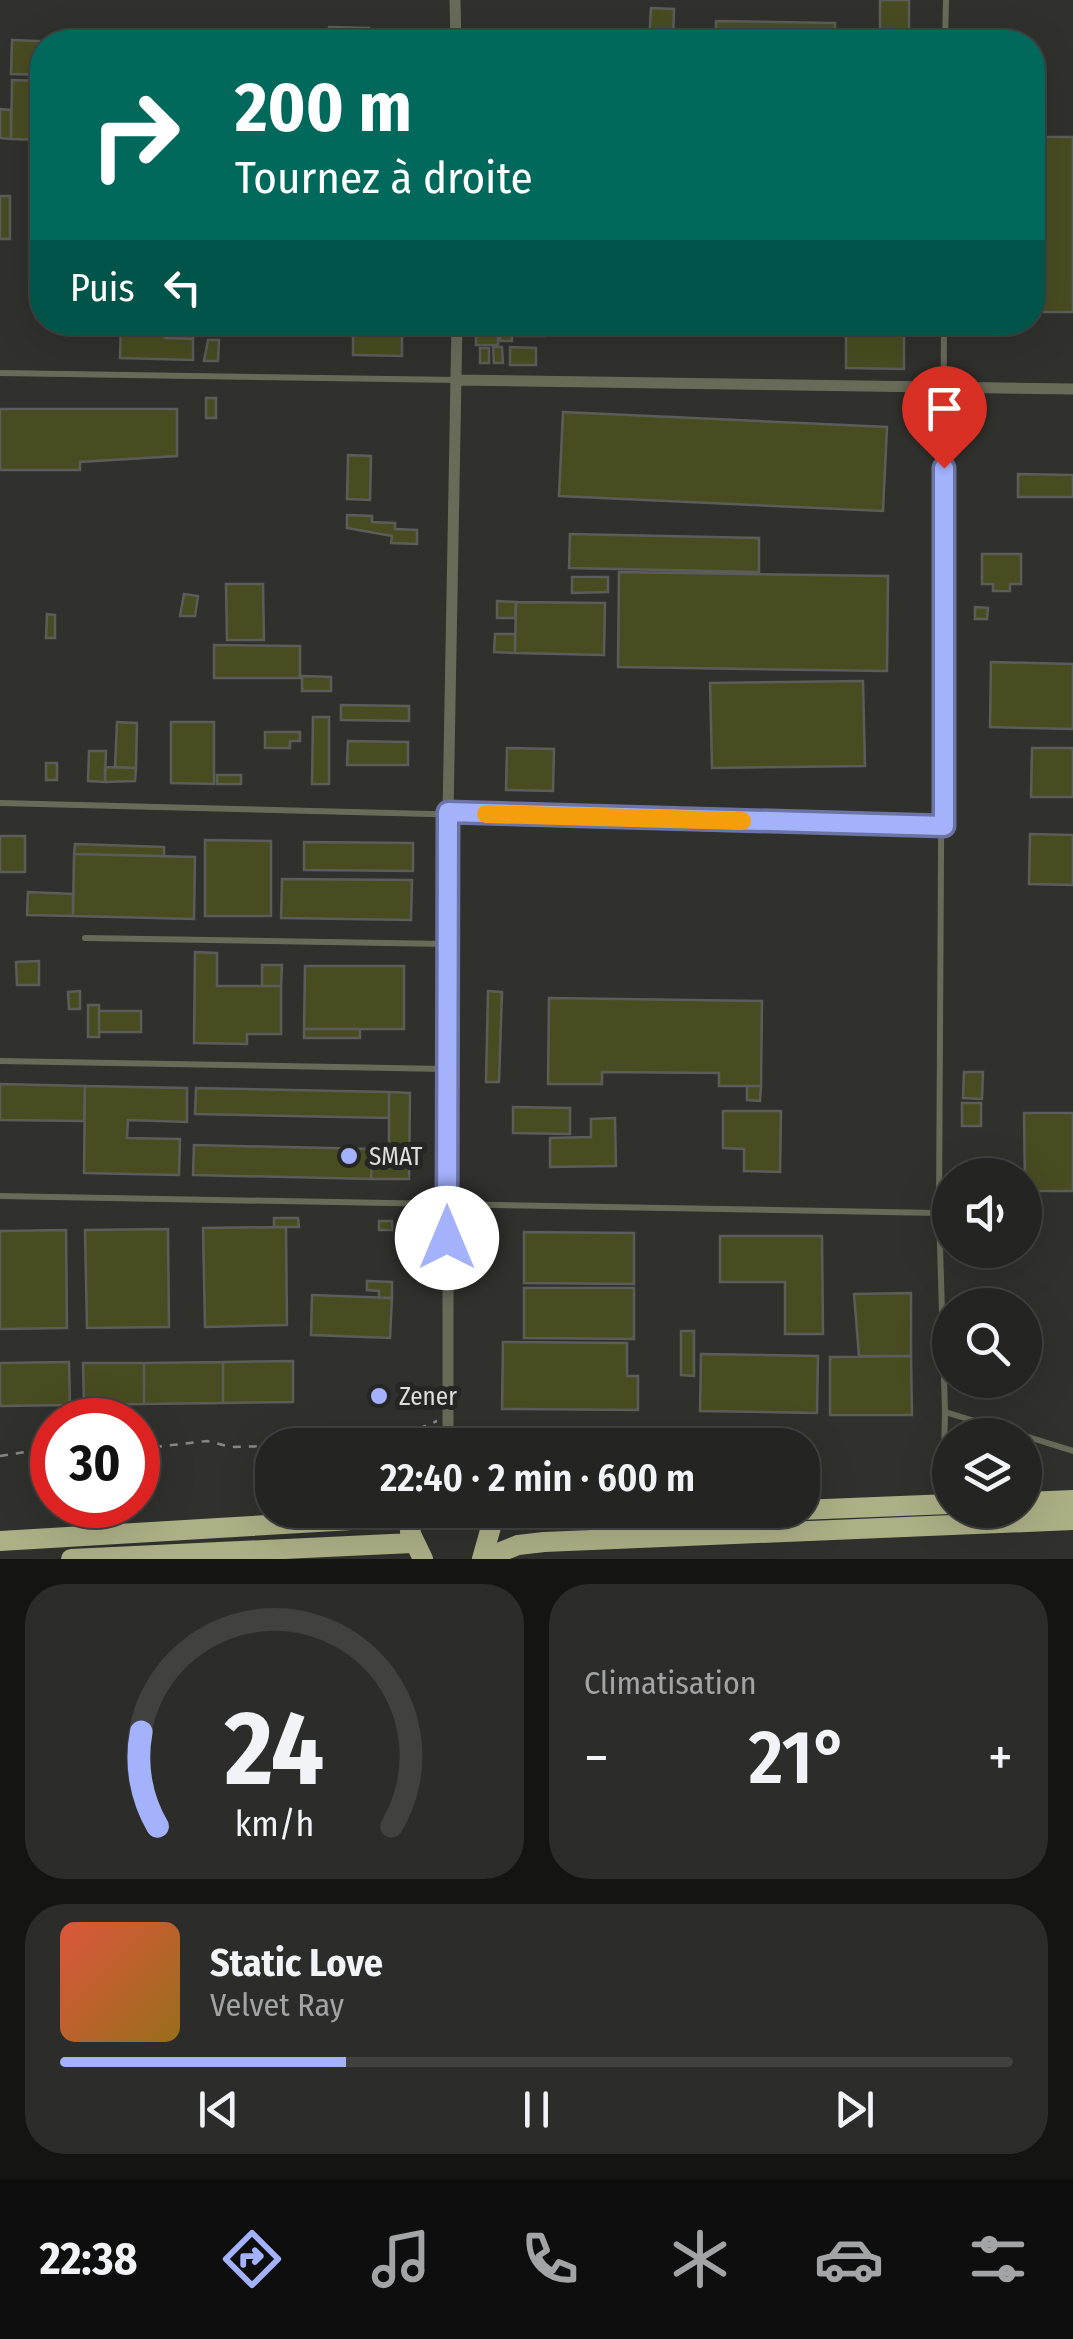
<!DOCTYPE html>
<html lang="fr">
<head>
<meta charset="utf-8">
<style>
	body { margin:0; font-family:"Fira Sans Condensed",sans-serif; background:#2c2c2a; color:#f1f3f6; height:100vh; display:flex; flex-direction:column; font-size:38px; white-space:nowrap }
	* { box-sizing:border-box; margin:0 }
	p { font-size:32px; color:#a3a4a5 }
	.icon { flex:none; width:55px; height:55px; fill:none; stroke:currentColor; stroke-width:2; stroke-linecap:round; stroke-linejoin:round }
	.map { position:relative; height:1559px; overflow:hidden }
	.drawer { display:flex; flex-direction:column; gap:25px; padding:25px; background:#141413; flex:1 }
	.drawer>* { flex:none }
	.top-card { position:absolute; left:30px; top:30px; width:1015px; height:305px; border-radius:40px; box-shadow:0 10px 40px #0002,0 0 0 2px #414140; background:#00695c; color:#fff; overflow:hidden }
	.buttons { position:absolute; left:932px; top:1158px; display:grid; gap:20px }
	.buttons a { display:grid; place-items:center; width:110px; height:110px; border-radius:50%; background:#242422; box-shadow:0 10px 40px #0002,0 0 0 2px #414140; font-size:50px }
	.speed { position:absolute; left:30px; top:1398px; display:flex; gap:20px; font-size:50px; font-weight:700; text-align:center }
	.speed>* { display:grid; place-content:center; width:130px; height:130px; border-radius:50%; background:#242422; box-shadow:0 10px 40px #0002,0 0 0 2px #414140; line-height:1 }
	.speed .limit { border:15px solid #d22; background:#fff; color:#111 }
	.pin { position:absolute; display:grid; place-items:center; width:85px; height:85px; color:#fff; margin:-102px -42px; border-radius:50% 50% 50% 0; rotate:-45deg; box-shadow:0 0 10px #0007 }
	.pin .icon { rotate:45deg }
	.me { position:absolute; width:110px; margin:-55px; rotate:0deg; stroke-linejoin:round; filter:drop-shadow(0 0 8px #0008) }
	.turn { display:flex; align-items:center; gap:35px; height:210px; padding:0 40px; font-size:45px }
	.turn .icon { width:130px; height:130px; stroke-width:2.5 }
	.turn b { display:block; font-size:70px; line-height:85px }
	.then { display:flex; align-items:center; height:95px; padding:0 40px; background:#0003; gap:20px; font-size:38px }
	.big { font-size:75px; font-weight:600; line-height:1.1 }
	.drawer .card { flex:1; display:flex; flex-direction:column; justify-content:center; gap:15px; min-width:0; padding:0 35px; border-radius:40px; background:#2c2c2a }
	.drawer .dial { align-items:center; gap:0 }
	.dial svg { height:260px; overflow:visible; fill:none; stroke:#414140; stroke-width:7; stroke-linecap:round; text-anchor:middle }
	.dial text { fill:#f1f3f6; stroke:none }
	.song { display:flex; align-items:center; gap:30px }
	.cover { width:120px; height:120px; border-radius:15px; background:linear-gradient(135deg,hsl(10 70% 55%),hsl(40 70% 35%)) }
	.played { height:10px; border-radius:5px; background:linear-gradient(90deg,#a4b2fc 30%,#414140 30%) }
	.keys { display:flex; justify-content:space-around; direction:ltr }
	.heat { display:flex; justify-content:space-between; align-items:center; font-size:55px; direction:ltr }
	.drawer .tiles { flex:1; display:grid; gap:25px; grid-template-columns:1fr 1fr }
	.card:last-child { grid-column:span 2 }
	.trip { position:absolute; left:255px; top:1428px; width:565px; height:100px; border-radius:40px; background:#242422; box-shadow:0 10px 40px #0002,0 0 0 2px #414140; font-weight:600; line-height:100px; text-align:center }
	.dock { display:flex; height:160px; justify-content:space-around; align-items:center; background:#0e0e0e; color:#a3a4a5 }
	.dock .icon { width:70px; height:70px }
	.dock .active { color:#a4b2fc }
	.dock b { font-size:45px; color:#f1f3f6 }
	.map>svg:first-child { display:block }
	.building { fill:#494c21; stroke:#5c5d5a; stroke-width:2.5 }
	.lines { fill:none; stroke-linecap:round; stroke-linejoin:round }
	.path { stroke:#878785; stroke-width:2.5; stroke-dasharray:8 8; stroke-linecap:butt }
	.service { stroke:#696b59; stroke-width:6 }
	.minor { stroke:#696b59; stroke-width:11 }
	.trunk { stroke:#adb086; stroke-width:20 }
	.route-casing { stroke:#6b74a4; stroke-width:25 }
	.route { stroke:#a4b2fc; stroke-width:18 }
	.slow { stroke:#f59e0b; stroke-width:18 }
	.poi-dot { fill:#a4b2fc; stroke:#262624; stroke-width:4 }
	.labels { text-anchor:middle; stroke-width:10; stroke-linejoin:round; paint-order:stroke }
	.poi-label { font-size:25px; fill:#dfdfde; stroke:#262624; text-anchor:start }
</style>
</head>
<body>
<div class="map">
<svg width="1073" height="1559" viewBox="0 0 1073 1559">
	<rect width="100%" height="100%" fill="#30302d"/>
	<path class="building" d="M880,0H909V42H880Z
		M651,8L674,9L673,42H649Z
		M716,21L835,23V42H716Z
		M329,27L369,28V42L328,41Z
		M300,32L329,33L328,41L299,40Z
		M12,40L65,42H42V75L11,74Z
		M12,80L42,81V140L11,139Z
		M0,109L11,110V139L0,138Z
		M1032,137H1073V312H1032Z
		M0,196H10V239H0Z
		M121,322H165V338L193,339V360L120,358Z
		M165,322H193V339L165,338Z
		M353,322H402V356L353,355Z
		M476,322H498V345H476Z
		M516,322H545V336H516Z
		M706,322H785V332L706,331Z
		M846,322H904V369L846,368Z
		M500,331H512V341H500Z
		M208,340H219L218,361H204Z
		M493,347H502L503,363H494Z
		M510,347L536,348V365H510Z
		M480,348H489V363H480Z
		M206,398H216V418H206Z
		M0,409H177V456L80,462V470H0Z
		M563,412L887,427L883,511L559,496Z
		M348,455L371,456L370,500L347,499Z
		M1018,474L1073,475V497H1018Z
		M347,515L372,516V522L395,523V529L417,530V544L391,543L392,536L347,528Z
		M570,534L759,538V572L569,568Z
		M982,554H1021V584H1010V591H993V584H982Z
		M619,572L888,576L887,671L618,667Z
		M572,577H608V592L572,593Z
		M226,584H263L264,640H227Z
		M184,594L198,596L195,616H180Z
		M497,601L516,602L515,618H497Z
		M516,602L605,603L604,655L515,653Z
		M975,607L988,608L987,619H975Z
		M47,614L55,615V638H46Z
		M495,634H515V653L494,652Z
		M214,645L300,646V678H214Z
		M991,662L1073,664V729L990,727Z
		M302,676L331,677V691H302Z
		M863,681L865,766L712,768L710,683Z
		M341,705L409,706V721L341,720Z
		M313,717H329V784H312Z
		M117,722L137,723L136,768L115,767Z
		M171,722H214V784L171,783Z
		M265,732H300V741H290V748H265Z
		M348,741L408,742V765H347Z
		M507,748L554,749L553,791L506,790Z
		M1032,748H1073V797H1031Z
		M89,751H106L105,782L88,781Z
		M46,763H57V780H46Z
		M105,767L136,768L135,781L105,782Z
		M217,775H241V784H217Z
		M1030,834L1073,835V885L1029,884Z
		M0,836H25V872H0Z
		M205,840L271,841V916H205Z
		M304,842L413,843V871L304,870Z
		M75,844L164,847V856L74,854Z
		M74,854L195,857L194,919L73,916Z
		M282,879L412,880L411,920L281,918Z
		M28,892L73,894V916L27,915Z
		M195,952L217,953V986H281V1034H247V1044L194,1043Z
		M39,961V985H17L16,962Z
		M262,965H282L281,986H262Z
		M305,966H404V1029H304Z
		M80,991V1009H69L68,992Z
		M488,991L502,992L499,1082H486Z
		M549,998L762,1001L761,1086H719V1073L602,1072V1084H548Z
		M88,1005H99V1037H88Z
		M99,1011H141V1032H99Z
		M304,1029H360V1038H304Z
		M964,1072H983L982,1099L963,1098Z
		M0,1084L85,1086L84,1121L0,1120Z
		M85,1086L187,1088V1122L128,1120L127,1138L180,1139L179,1175L84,1173Z
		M747,1086H761L760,1101L747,1100Z
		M196,1088L389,1092V1118L195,1114Z
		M389,1092L410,1093L409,1179H371L372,1149H389Z
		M962,1103H981V1126H962Z
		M513,1107L570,1108V1134L513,1133Z
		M723,1111H781L780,1172L744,1171V1149L723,1148Z
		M1024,1113H1073V1191H1025Z
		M615,1118L616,1166L550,1167V1138L591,1137V1119Z
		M194,1145L372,1149L371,1179L193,1175Z
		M274,1218H298L299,1227H274Z
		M379,1221H392V1230H379Z
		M286,1227L287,1325L205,1327L203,1228Z
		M168,1229L169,1327L87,1328L85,1230Z
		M66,1230L67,1328L0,1329V1231Z
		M524,1232L634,1233V1284L524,1283Z
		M720,1236H822L823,1334H785V1282H720Z
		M367,1281L392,1282V1298H379V1291L367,1290Z
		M524,1288H634V1339L524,1338Z
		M911,1293V1356H859L854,1294Z
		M312,1295L392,1298L390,1338L311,1335Z
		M681,1331H694V1376L681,1375Z
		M503,1342L627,1343V1376H638V1410L502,1409Z
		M701,1354L818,1356L817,1413L700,1411Z
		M911,1356L912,1415H830V1357Z
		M293,1361V1402L223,1403V1362Z
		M69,1362L70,1405L0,1406V1363Z
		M223,1362V1403L144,1404V1363Z
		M83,1363H144V1404L84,1405Z"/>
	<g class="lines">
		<path class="path" d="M309,1445L391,1440L437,1421
			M138,1449L207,1441L231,1447L272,1446
			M0,1456L52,1448"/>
		<path class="service" d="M945,42L946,0
			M0,373L457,380
			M0,803L943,827
			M85,938L447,944
			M0,1061L446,1069
			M0,1196L939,1213
			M945,1412L1021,1435
			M1025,1436L1073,1451
			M943,1498L945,1412L939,1213L944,322"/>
		<path class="minor" d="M455,0L456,42
			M457,380L1073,389
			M443,1445L448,1429V813L457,322"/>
		<path class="trunk" d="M1025,1502L1073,1500
			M416,1510L410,1532L423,1559
			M486,1514L546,1520L950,1504
			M0,1541L352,1520L402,1510
			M71,1559L412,1543
			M482,1559L491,1527L483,1510
			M483,1559L518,1545L544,1542L1073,1520"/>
	</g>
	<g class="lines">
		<defs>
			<path id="route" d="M447,1238L448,812L944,826V468"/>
		</defs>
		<use href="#route" class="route-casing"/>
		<use href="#route" class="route"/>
		<path class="slow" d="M486,814L742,821"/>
	</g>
	<g class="poi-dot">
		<circle cx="349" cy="1156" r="10"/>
		<circle cx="379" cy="1396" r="10"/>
	</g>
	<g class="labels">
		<g class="poi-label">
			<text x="369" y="1165">SMAT</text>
			<text x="399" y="1405">Zener</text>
		</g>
	</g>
</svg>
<div class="buttons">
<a><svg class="icon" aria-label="sound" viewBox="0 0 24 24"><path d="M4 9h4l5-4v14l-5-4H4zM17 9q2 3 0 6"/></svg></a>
<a><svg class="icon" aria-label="search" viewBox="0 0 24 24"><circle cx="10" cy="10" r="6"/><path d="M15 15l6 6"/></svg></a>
<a><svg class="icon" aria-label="layers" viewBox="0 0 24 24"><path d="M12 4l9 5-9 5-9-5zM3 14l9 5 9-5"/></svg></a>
</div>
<div class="speed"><div class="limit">30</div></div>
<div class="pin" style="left:944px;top:468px;background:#d93025"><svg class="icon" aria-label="arrive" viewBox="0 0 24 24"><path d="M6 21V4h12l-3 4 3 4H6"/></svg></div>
<svg class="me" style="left:447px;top:1238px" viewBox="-20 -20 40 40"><circle r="19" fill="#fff"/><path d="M0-13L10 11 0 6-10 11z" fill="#a4b2fc"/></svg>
<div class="trip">22:40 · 2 min · 600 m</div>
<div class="top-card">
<div class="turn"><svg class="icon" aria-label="right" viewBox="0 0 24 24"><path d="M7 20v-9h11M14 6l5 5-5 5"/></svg><div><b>200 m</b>Tournez à droite</div></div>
<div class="then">Puis<svg class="icon" aria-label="left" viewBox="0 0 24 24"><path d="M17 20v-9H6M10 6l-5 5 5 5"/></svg></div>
</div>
</div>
<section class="drawer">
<div class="tiles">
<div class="card dial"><svg viewBox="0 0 100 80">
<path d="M14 69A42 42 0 1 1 86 69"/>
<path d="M14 69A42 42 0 0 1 9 40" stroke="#a4b2fc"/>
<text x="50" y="56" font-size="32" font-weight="700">24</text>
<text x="50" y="72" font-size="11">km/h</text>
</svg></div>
<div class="card"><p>Climatisation</p>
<div class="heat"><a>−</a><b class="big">21°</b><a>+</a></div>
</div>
<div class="card">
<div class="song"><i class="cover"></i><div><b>Static Love</b><p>Velvet Ray</p></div></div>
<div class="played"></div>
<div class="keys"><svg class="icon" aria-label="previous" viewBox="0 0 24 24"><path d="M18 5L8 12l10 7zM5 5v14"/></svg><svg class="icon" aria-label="pause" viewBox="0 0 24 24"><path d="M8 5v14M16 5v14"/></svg><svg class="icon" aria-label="next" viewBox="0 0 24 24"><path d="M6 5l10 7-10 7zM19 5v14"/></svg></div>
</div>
</div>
</section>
<nav class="dock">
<b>22:38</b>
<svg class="icon active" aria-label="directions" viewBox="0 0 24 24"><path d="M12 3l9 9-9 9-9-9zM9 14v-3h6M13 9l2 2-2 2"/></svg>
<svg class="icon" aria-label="music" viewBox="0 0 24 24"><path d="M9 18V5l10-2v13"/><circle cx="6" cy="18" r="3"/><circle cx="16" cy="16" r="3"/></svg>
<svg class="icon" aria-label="phone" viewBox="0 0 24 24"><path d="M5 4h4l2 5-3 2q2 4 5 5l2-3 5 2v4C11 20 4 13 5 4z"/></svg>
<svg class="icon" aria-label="climate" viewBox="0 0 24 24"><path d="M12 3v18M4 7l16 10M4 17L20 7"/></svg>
<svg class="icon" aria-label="car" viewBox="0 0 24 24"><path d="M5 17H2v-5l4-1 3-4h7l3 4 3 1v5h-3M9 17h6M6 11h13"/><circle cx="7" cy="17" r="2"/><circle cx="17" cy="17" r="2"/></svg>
<svg class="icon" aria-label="filters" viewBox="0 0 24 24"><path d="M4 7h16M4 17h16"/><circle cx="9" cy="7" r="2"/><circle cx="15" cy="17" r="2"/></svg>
</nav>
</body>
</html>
